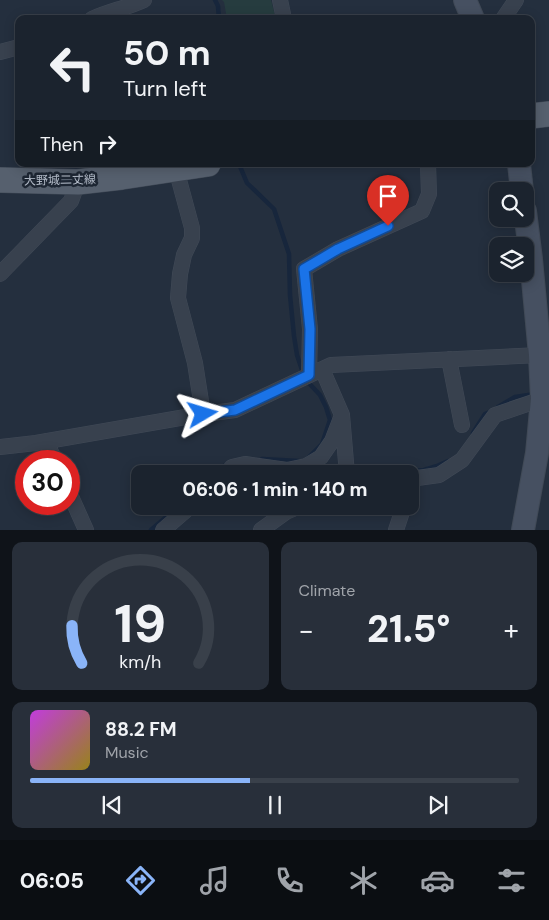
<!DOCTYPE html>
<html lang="en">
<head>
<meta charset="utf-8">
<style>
	body { margin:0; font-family:"DM Sans","Noto Sans JP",sans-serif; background:#282f3a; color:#f1f3f6; height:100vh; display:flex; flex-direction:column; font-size:19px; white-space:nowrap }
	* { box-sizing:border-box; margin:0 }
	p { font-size:16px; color:#a0a4aa }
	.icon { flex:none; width:28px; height:28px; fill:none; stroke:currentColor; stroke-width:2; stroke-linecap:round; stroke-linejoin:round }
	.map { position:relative; height:530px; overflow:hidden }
	.drawer { display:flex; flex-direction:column; gap:12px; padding:12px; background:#0f1319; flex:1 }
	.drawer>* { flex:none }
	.hud { position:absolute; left:15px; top:15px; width:520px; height:152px; border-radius:10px; box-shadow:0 2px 12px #0003,0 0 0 1px #39404a; background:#1b232e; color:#f1f3f6; overflow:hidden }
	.controls { position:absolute; left:489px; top:182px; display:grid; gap:10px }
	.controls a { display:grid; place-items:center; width:45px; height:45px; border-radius:10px; background:#1b232e; box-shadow:0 2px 12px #0003,0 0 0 1px #39404a; font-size:25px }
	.speed { position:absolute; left:15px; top:450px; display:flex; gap:10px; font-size:25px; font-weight:700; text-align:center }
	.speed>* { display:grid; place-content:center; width:65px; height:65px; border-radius:50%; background:#1b232e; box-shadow:0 2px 12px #0003,0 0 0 1px #39404a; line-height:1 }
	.speed .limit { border:8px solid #d22; background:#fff; color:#111 }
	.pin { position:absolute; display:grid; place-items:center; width:42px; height:42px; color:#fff; margin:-51px -21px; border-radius:50% 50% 50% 0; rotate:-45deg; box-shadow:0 0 5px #0007 }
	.pin .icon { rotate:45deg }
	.me { position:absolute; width:55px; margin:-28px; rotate:83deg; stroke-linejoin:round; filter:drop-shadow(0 0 4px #0008) }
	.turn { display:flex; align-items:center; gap:18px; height:105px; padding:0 25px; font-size:22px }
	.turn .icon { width:65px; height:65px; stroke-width:2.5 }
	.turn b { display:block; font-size:35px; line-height:42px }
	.then { display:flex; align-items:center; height:48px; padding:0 25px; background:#0003; gap:10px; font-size:19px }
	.big { font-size:38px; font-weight:800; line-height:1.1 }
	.drawer .tile { flex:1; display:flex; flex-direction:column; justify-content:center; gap:8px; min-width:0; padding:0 18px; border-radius:10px; background:#282f3a }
	.drawer .dial { align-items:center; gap:0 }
	.dial svg { height:130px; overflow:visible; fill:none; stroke:#39404a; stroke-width:7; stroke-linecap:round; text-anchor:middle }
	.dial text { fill:#f1f3f6; stroke:none }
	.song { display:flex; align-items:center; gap:15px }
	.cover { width:60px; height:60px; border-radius:8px; background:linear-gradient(135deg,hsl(290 70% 55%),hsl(50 70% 35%)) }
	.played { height:5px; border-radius:2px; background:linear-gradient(90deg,#8ab4f8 45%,#39404a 45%) }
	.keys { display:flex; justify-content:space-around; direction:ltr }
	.heat { display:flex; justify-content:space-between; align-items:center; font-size:28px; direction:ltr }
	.drawer .tiles { flex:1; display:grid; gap:12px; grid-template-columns:1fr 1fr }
	.tile:last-child { grid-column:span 2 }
	.trip { position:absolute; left:131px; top:465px; width:288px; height:50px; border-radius:10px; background:#1b232e; box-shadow:0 2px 12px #0003,0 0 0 1px #39404a; font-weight:800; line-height:50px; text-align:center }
	.dock { display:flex; height:80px; justify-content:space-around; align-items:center; background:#0b0e12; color:#a0a4aa }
	.dock .icon { width:35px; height:35px }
	.dock .on { color:#8ab4f8 }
	.dock b { font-size:22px; color:#f1f3f6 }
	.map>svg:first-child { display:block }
	.green { fill:#263c3f }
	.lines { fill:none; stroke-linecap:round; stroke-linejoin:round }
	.stream { stroke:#17263c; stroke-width:4.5 }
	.minor-casing { stroke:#414a57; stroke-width:16 }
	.secondary-casing { stroke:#414a57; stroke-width:24 }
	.primary-casing { stroke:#414a57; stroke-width:26 }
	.minor { stroke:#38414e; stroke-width:15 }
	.secondary { stroke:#465061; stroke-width:22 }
	.primary { stroke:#56606e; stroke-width:25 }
	.route-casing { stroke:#114b97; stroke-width:12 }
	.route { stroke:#1a73e8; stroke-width:9 }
	.labels { text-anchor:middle; stroke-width:5; stroke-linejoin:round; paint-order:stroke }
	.street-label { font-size:12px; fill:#b4bcc9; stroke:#1d2633 }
</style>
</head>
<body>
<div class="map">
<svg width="549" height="530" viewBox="0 0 549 530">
	<rect width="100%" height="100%" fill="#242f3e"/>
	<path class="green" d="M222,0H271L276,19H227L224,2Z"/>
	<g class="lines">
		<path class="stream" d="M215,0L218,6L219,19
			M239,164L247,183L274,209L289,254L290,295L294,336L297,355L303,373
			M306,380L320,395L326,407L330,420L322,444L308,458
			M498,407L515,397L535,394
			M473,433L485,414L492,411
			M262,459L299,461
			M216,474L224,466
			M387,474L424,470L437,466L448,461
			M151,530L179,506"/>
		<defs>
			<path id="minor" d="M280,0L284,19
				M92,19C109,11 127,8 144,0
				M503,19L516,0
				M0,52L19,47
				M176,169L192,228V238L184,255L180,274L178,298L195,363L203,414
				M0,274L71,201L78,182
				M449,359L462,425
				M322,369L342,415L347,474
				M309,375L310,329L304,269L338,249L422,211L429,194L428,164
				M46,441L55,461
				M0,447L36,443L197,415L235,410L331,365L540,355
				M226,474L232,467L245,464L287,470L306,466L321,457L332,441L342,415
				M410,479L439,475L462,460L495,415L542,399L549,400
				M69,492L86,530
				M163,530L191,506
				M261,530L286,512L300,506
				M396,530L404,506"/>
			<path id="secondary" d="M465,0L473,19
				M519,164L522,191
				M523,530L537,453L542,399L540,355L531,259L525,211"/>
			<path id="primary" d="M531,116L549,114
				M0,180L78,182L122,177L208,164"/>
		</defs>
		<use href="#minor" class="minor-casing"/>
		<use href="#secondary" class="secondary-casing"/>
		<use href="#primary" class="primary-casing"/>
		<use href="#minor" class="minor"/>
		<use href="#secondary" class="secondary"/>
		<use href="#primary" class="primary"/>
	</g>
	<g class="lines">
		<defs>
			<path id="route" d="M203,414L235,410L309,375L310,329L304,269L338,249L388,226"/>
		</defs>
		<use href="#route" class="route-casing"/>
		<use href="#route" class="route"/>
	</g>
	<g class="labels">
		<g class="street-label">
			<text transform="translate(60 180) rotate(-1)" y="4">大野城二丈線</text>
		</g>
	</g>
</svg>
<div class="controls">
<a><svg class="icon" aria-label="search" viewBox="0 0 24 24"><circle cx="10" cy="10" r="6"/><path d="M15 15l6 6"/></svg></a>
<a><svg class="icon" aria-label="layers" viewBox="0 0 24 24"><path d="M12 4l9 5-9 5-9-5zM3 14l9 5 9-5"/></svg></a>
</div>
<div class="speed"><div class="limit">30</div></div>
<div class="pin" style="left:388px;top:226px;background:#d93025"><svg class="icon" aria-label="arrive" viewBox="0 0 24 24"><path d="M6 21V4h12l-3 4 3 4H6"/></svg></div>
<svg class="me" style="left:203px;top:414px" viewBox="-20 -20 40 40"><path d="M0-17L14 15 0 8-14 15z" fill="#1a73e8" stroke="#fff" stroke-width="4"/></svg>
<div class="trip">06:06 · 1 min · 140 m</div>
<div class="hud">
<div class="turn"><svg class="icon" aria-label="left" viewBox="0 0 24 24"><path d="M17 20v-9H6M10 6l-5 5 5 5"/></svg><div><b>50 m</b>Turn left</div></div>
<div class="then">Then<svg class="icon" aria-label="right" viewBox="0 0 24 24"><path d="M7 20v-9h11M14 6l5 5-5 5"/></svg></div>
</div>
</div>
<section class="drawer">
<div class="tiles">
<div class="tile dial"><svg viewBox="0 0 100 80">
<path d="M14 69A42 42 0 1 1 86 69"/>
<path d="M14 69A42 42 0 0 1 8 46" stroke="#8ab4f8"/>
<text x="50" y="56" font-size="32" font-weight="700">19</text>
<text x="50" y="72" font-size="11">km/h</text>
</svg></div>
<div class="tile"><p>Climate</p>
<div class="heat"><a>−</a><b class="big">21.5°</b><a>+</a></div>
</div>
<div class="tile">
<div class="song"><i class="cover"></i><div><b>88.2 FM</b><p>Music</p></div></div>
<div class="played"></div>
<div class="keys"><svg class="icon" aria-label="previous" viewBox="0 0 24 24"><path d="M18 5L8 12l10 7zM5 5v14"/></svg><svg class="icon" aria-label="pause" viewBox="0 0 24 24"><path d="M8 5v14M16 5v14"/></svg><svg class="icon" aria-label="next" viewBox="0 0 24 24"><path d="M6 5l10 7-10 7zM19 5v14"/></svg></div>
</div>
</div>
</section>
<nav class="dock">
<b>06:05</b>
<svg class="icon on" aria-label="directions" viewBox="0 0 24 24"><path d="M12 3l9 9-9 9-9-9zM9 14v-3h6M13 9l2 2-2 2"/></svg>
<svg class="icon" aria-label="music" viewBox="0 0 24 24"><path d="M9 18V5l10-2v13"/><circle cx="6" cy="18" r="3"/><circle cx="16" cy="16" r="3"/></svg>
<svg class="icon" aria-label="phone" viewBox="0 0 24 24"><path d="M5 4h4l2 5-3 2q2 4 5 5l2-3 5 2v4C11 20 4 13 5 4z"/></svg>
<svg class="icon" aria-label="climate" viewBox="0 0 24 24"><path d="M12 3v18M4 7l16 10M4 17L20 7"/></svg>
<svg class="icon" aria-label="car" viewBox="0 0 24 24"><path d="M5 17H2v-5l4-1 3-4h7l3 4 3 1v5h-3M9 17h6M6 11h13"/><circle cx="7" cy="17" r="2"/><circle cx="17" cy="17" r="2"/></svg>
<svg class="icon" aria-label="filters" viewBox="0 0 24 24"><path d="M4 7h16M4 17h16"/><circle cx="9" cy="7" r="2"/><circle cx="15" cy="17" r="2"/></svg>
</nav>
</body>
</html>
